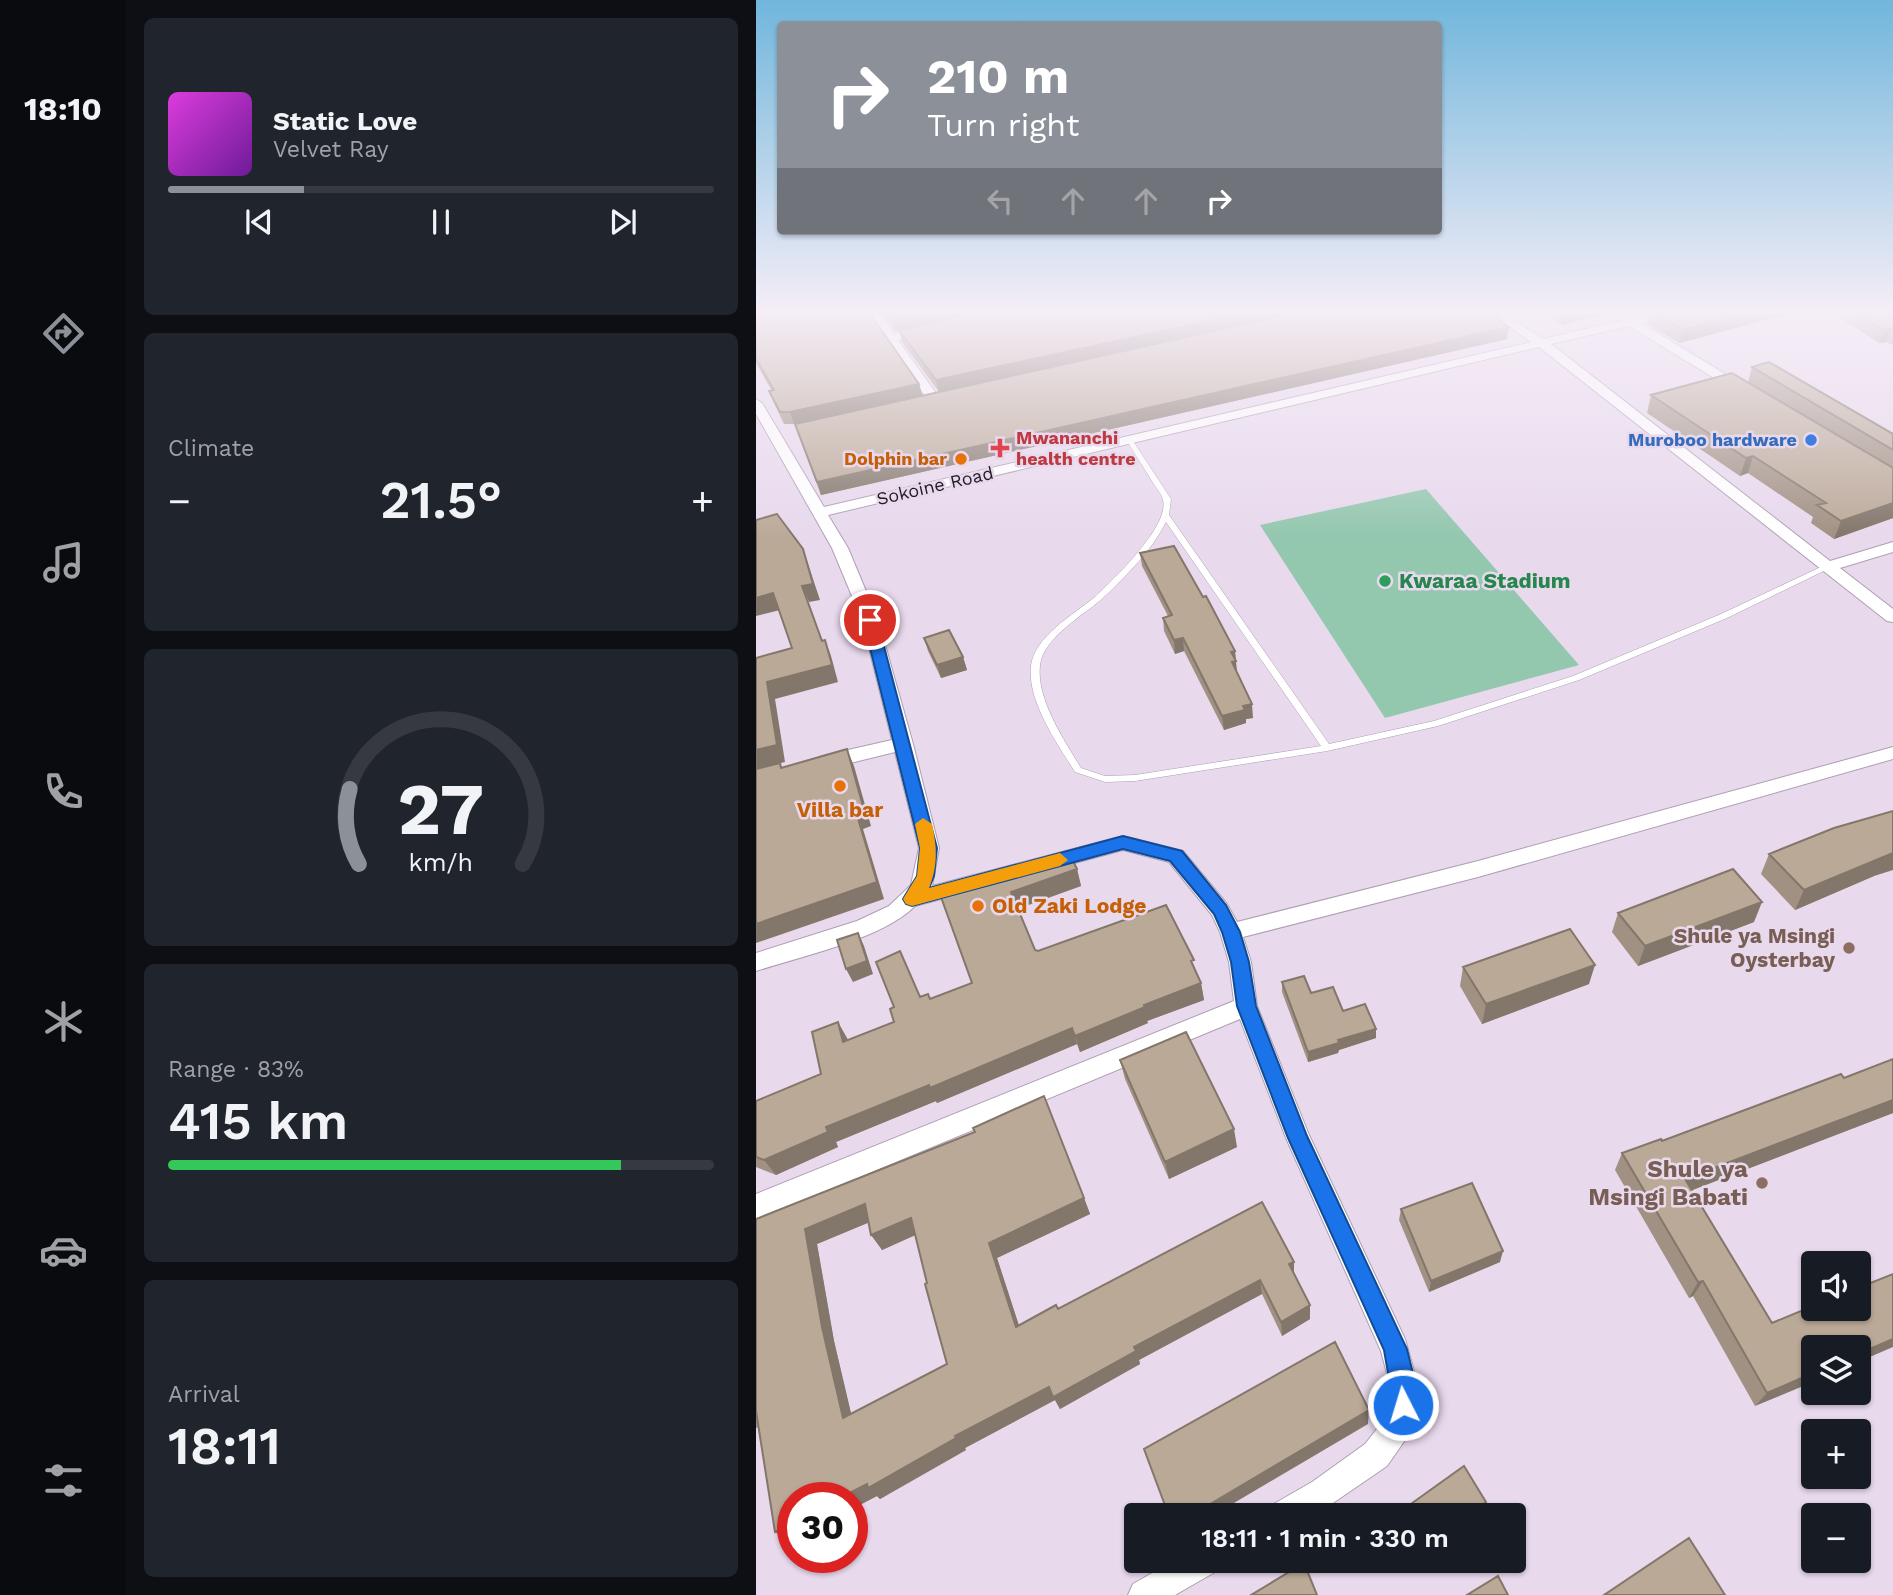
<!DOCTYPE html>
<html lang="en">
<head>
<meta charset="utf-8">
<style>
	body { margin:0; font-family:"Work Sans",sans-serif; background:#20242c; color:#f1f3f6; height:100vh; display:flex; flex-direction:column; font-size:26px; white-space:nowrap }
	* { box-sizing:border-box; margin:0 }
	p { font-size:23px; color:#9ea1a6 }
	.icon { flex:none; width:38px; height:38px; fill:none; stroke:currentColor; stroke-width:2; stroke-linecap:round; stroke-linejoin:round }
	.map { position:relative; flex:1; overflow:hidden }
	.panel { display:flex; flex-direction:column; gap:18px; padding:18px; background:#0d0f14; width:630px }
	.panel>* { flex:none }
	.banner { position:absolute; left:21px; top:21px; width:665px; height:214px; border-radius:7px; box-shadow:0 2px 5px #0004; background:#8c9099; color:#fff; overflow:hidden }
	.fabs { position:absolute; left:1045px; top:1251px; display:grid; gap:14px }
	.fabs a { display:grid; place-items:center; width:70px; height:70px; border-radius:7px; background:#171b24; box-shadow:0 2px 5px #0004; font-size:35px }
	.speed { position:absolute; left:21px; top:1482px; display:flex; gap:14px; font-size:35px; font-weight:700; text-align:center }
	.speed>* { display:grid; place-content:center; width:91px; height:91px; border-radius:50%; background:#171b24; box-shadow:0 2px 5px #0004; line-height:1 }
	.speed .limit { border:10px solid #d22; background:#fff; color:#111 }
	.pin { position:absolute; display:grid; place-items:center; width:60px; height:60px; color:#fff; margin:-30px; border:4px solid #fff; border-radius:50%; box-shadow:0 2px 7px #0007 }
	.me { position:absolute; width:77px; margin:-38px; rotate:355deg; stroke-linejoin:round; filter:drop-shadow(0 0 5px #0008) }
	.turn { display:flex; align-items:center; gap:24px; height:147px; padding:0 35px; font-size:32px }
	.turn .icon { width:91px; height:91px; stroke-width:2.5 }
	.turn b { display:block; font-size:49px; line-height:60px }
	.lanes { display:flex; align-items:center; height:66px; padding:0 35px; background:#0003; justify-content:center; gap:35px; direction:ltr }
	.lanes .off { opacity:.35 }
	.big { font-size:52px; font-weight:600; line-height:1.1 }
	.panel .card { flex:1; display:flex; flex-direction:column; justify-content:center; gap:10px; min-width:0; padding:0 24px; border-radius:10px; background:#20242c }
	.panel .dial { align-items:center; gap:0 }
	.dial svg { height:182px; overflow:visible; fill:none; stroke:#363941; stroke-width:7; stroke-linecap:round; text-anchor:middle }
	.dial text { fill:#f1f3f6; stroke:none }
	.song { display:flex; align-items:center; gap:21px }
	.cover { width:84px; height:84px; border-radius:10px; background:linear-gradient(135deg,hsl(300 70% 55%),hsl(280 70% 35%)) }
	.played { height:7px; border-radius:4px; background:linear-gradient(90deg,#8c9099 25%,#363941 25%) }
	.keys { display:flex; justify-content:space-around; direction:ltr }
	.heat { display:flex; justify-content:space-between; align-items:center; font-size:38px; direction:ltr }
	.charge { height:10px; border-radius:5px; background:linear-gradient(90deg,#34c759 83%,#363941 0) }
	.trip { position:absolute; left:368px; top:1503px; width:402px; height:70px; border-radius:7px; background:#171b24; box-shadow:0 2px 5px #0004; font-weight:600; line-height:70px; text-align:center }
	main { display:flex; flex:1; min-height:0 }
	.dock { display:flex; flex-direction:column; width:126px; justify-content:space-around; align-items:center; background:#090b0e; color:#9ea1a6 }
	.dock .icon { width:49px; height:49px }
	.dock .selected { color:#8c9099 }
	.dock b { font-size:32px; color:#f1f3f6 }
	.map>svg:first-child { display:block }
	.green { fill:#93c7ae }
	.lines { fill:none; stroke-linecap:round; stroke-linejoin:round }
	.service-casing { stroke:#ad9fb2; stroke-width:1 }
	.minor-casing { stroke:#ad9fb2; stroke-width:2 }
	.service { fill:#fff; fill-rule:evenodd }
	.minor { fill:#fff; fill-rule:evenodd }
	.wall { fill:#a19183; fill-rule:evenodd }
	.shaded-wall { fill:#83766a }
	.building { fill:#bba998; stroke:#83766a; stroke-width:2; fill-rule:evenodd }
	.route { fill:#1a73e8; stroke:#114b97; stroke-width:2 }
	.slow { fill:#f59e0b }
	.shop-dot { fill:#3f7fe0; stroke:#e8d9ed; stroke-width:2.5 }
	.health-dot { fill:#e0444e; stroke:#e8d9ed; stroke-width:2.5 }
	.food-dot { fill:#e8710a; stroke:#e8d9ed; stroke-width:2.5 }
	.leisure-dot { fill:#2e9e5b; stroke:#e8d9ed; stroke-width:2.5 }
	.education-dot { fill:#8d6e63; stroke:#e8d9ed; stroke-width:2.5 }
	.labels { text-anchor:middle; stroke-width:5; stroke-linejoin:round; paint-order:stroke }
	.far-health-label { font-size:18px; font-weight:bold; fill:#be3a42; stroke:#e8d9ed; text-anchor:start }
	.far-shop-label { font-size:18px; font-weight:bold; fill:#366cbe; stroke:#e8d9ed; text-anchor:end }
	.far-food-label { font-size:18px; font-weight:bold; fill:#c56008; stroke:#e8d9ed; text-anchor:end }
	.far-street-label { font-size:18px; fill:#201b22; stroke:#e8d9ed }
	.leisure-label { font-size:21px; font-weight:bold; fill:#27864d; stroke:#e8d9ed; text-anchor:start }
	.food-label { font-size:21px; font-weight:bold; fill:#c56008; stroke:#e8d9ed }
	.education-label { font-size:21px; font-weight:bold; fill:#785e54; stroke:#e8d9ed; text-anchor:end }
	.near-education-label { font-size:24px; font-weight:bold; fill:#785e54; stroke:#e8d9ed; text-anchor:end }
</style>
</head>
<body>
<main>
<nav class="dock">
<b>18:10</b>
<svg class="icon selected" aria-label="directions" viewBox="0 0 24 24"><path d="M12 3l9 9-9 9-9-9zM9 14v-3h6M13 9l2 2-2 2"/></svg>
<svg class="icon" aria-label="music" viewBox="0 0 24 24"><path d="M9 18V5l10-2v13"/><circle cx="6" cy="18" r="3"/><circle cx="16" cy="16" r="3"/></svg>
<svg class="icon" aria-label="phone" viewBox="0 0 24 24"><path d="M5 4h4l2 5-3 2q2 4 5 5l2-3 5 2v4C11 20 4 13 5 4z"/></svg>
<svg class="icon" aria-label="climate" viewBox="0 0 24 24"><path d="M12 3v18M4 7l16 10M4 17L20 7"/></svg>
<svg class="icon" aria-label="car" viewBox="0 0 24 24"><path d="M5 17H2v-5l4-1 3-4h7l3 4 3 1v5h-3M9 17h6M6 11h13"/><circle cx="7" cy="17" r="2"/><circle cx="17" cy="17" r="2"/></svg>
<svg class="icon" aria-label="filters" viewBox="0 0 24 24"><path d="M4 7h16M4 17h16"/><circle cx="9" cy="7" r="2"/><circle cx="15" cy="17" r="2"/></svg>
</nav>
<section class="panel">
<div class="card">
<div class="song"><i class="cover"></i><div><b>Static Love</b><p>Velvet Ray</p></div></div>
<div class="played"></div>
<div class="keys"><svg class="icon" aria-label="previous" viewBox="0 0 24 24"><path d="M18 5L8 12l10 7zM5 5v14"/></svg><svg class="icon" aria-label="pause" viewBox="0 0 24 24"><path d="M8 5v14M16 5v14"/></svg><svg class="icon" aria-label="next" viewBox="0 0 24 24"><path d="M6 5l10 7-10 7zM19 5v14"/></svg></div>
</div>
<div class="card"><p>Climate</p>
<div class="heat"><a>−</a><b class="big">21.5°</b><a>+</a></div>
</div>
<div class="card dial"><svg viewBox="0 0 100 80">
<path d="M14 69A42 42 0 1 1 86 69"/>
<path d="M14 69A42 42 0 0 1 10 36" stroke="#8c9099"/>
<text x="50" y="56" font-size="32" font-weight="700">27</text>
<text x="50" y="72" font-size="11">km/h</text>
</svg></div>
<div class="card"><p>Range · 83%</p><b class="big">415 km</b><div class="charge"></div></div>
<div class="card"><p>Arrival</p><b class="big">18:11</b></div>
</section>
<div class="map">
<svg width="1137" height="1595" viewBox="0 0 1137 1595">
	<rect width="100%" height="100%" fill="#e8d9ed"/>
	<path class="green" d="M670,489L823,665L629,718L504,525Z"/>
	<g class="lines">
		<defs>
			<path id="service" d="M374,439L377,441L415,499L413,515L573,744L678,721L817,676L965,614L1069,565H1075L1076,567L971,618L823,680L682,726L571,751L379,781L349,782L319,772C301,743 271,701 275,666C278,637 318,614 339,597C357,580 414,526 407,500C406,495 402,490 399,486C390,471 380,456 371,441ZM410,522L565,746L379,775L349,776L325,768C308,740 280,699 284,665C287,637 330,614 349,596C372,574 396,550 410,522Z"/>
			<path id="minor" d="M112,314H124L138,334L173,329V333L142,340L184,399L183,402H173Z
				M734,314H748L787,339L894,314H915L885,323L989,386V392H981L873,326L795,344L1074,561L1137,542V552L1084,568L1137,609V622L1131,621L783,347L72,515L92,548L122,620L157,744L183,848L176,886L367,836L427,851L471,904L481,922L722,861L1137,747V759L722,877L487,937L495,962L501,1006L553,1135L649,1339L663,1389L661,1420L656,1430L631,1466L558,1516H512L516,1505L556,1482L609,1444L632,1415L635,1389L625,1351L530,1138L484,1019L0,1220V1194L478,1001L473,962L464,932L456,915L413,862L367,850L159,906C126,939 46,956 0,971V953L101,921L133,906L155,885L163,848L139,752L70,769L63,767L61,762L63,757L70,755L136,740L106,620L76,548L0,414V399L6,403L68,507L775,342Z
				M417,1561H464L459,1572L419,1595H372L377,1584Z"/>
		</defs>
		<use href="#service" class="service-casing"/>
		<use href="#minor" class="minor-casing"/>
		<use href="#service" class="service"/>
		<use href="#minor" class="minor"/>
	</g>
	<path class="wall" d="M0,314L163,384L166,396L183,392L146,342L143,330L154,328L139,331L127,314H737L746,323L751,339L65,495L39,424H28L18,403L13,391H16L0,363Z
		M789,314H850L806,325Z
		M893,314H1032L923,343L891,324Z
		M1078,314H1137V345L1130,342L1123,343Z
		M996,367L1137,434V518L1078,539L1055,523L1057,517L992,473L984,476L891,413L895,395L992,382Z
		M384,553L447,597L479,651L481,672L497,718L490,719V723L468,730L428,651L419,654L408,631L407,618L412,616L386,566Z
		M168,638L207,657L211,670L185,678L172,651Z
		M1013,854L1118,876L1039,910L1005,874Z
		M321,869L325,886L262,909L279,950L282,951L440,972L445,983L448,1000L391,1021L392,1023L324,1052L321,1044L181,1103L180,1101L80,1142L82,1147L20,1175L0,1167V1101L65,1074L91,1038L92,1040L138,1022L164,997L174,999L216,983L185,897Z
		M862,913L998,922L882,966L856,932Z
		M707,967L833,984L726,1024L704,986Z
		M526,982L555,993L587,1011L620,1038L583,1050L582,1053L552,1062L526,992Z
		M364,1060L481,1147L413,1179L369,1079Z
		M1088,1078L1137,1113L936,1190L1016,1323L1102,1309L999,1406L937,1296L933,1298L859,1170L866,1153L906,1141Z
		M328,1198L334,1214L241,1258L263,1326L302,1309L538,1274L554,1305V1319L526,1336L506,1294L383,1360L384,1364L304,1409L299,1400L209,1448L210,1450L124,1499L121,1496L96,1509V1498H37V1540L34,1541L19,1532L3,1427L0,1428V1219ZM113,1222L126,1250L159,1235L191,1364L95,1414L78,1341L61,1244Z
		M645,1209L744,1262L673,1292L643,1220Z"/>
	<path class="shaded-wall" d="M161,314H214L139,331L136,320Z
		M485,314H537L183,392L180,380Z
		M807,314H850L806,325Z
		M986,314H1032L923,343L927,330Z
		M746,320L745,329L753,327L751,339L65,495L61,482Z
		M1135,329L1130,342L1123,343L1128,330Z
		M163,384L167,396L38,424L34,412Z
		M997,456L992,473L984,476L990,458Z
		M1137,503V518L1078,539L1085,521Z
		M47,549L64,600L53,602L46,586Z
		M17,593L24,610L0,616V598Z
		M427,638L428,651L419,654L418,640Z
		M69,640L75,656L82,682L19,699L29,762L0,769V750L11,682Z
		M479,651L481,675L477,676L475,652Z
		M207,657L211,670L185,678L181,665Z
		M496,704L497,718L490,719V723L468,730L466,716L487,706Z
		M91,749L98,766L115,826L107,829L128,899L0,943V924L100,812Z
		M1137,853V870L1118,876L1039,910L1048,890Z
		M321,869L325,886L260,909L255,892Z
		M1006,902L998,922L882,966L889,946Z
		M102,933L108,946L117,974L97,982L90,969Z
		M839,965L833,984L726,1024L730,1004Z
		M445,983L448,1000L391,1021L392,1023L324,1052L319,1036L388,1005Z
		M82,1022L91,1038L96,1058L87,1042Z
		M316,1028L321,1044L181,1103L180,1101L80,1142L82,1147L20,1175L8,1160L70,1127Z
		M620,1029V1038L583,1050L582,1053L552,1062V1052L582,1040Z
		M1137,1100V1113L921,1196L929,1179Z
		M478,1129L481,1147L413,1179L409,1162Z
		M328,1198L334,1214L241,1258L268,1341L260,1327L233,1243Z
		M109,1204L119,1220L61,1244L78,1341L99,1430L87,1418L66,1327L49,1229Z
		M155,1218L164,1233L126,1250L115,1235Z
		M747,1251L744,1262L673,1292L675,1281Z
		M538,1262V1277L533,1264Z
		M504,1280L506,1294L383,1360L384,1364L304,1409L299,1400L209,1448L210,1450L124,1499L121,1496L96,1509V1498H84L293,1387L378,1347Z
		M947,1281L937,1296L933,1298L942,1282Z
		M554,1305V1319L526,1336L525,1322Z
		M1137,1339V1347L1102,1362V1354Z
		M1057,1373V1382L999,1406L1011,1393Z
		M613,1410L612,1424L456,1516H434Z
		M730,1502L727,1510L718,1516H711Z
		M37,1522V1540L34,1541L19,1532Z"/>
	<path class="building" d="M0,314H114L163,384L34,412H24L13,391L18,390L0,359Z
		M132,314H161L136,320Z
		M211,314H485L180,380L143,330Z
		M534,314H737L746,320L743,321L753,327L61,482L39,424Z
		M900,314H986L927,330Z
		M1103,314H1137V330L1135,329L1128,330Z
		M1013,362L1137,434V450L996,367Z
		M976,373L1137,468V503L1085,521L1061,505L1070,503L997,456L990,458L895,395Z
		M21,514L47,549L57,584L46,586L66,641L69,640L76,665L11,682L21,745L0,750V658L36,648L17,593L0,598V520Z
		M418,546L447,597L450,596L479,651L475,652L480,661L476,662L496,704L487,706L489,710L466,716L427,638L418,640L407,618L416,615L384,553Z
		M193,630L207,657L181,665L168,638Z
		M91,749L108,810L100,812L121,882L0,924V769L24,763L25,768Z
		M1137,811V853L1048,890L1013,854L1078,828Z
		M312,851L321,869L255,892L279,950L282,951L410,905L438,960L435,961L445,983L388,1005L389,1007L319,1036L316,1028L174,1088L173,1085L70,1127L72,1132L8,1160L0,1157V1101L65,1074L56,1032L82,1022L87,1042L138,1022L134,1009L138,1007L120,962L144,951L164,997L172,994L174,999L216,983L185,897Z
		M977,869L1006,902L889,946L862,913Z
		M814,929L839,965L730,1004L707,967Z
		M102,933L111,961L90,969L81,940Z
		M548,976L555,993L577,987L587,1011L609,1004L620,1029L582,1040L583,1043L552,1052L526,982Z
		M430,1032L478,1129L409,1162L364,1060Z
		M1137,1059V1100L929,1179L1016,1323L1057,1306V1309H1102V1288L1137,1274V1339L1102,1354V1348H1057V1373L1011,1393L947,1281L942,1282L866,1153L905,1139L906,1141L1085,1074L1088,1078Z
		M288,1096L328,1198L233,1243L260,1327L300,1305L302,1309L506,1202L538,1262L533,1264L554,1305L525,1322L504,1280L378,1347L380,1351L297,1397L293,1387L199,1436L200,1438L112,1488L111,1484L84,1498H37V1522L19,1532L0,1411V1219L219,1132L217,1128ZM109,1204L115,1235L155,1218L171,1283L169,1284L191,1364L87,1418L66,1327L49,1229Z
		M716,1183L747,1251L675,1281L645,1209Z
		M579,1342L613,1410L434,1516H413L388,1449Z
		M708,1466L730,1502L711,1516H647L645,1511Z
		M933,1538L969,1595H848Z
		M548,1563L561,1595H495Z
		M742,1576L752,1595H711Z"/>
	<linearGradient id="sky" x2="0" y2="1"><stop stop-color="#71b6dc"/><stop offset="0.58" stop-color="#f5eef7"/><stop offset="1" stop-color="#f5eef7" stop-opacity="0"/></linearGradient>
	<rect width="1137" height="538" fill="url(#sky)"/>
	<path class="route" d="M114,616L121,620L181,848L178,876L173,888L367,836L426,851L470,905L484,932L493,962L500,1006L551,1136L651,1349L661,1390L656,1413L647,1417L639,1413L628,1350L532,1138L481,1006L475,962L466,932L458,914L414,861L367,849L156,906L150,904L147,899L161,876L164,848L107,620Z"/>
	<path class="slow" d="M167,818L176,824C181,847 182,866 173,888L304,853L312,860L304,866L156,906L150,904L147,899L161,876L164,848L159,824Z"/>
	<circle class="shop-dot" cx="1055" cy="440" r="7"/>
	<path class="health-dot" d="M240.5 437.5h7v7h7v7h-7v7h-7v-7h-7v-7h7z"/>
	<g class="food-dot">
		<circle cx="205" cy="459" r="7"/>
		<circle cx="84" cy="786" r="7"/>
		<circle cx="222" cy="906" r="7"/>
	</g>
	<circle class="leisure-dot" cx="629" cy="581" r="7"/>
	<g class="education-dot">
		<circle cx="1093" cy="948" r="7"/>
		<circle cx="1006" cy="1183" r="7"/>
	</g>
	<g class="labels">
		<g class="far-health-label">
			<text x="260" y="444">Mwananchi<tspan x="260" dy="21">health centre</tspan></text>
		</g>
		<g class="far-shop-label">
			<text x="1041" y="446">Muroboo hardware</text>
		</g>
		<g class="far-food-label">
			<text x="191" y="465">Dolphin bar</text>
		</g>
		<g class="far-street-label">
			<text transform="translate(179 486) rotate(-13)" y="6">Sokoine Road</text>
		</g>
		<g class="leisure-label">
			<text x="643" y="588">Kwaraa Stadium</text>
		</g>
		<g class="food-label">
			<text x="84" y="817">Villa bar</text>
			<text x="236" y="913" text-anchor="start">Old Zaki Lodge</text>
		</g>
		<g class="education-label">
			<text x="1079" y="943">Shule ya Msingi<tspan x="1079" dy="24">Oysterbay</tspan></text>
		</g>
		<g class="near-education-label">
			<text x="992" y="1177">Shule ya<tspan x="992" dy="28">Msingi Babati</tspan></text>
		</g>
	</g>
</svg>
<div class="fabs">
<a><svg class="icon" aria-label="sound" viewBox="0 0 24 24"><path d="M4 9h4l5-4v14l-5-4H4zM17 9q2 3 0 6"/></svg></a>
<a><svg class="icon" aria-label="layers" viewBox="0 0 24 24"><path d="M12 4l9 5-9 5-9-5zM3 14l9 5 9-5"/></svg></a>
<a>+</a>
<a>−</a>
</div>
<div class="speed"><div class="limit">30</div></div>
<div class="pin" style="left:114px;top:620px;background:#d93025"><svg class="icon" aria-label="arrive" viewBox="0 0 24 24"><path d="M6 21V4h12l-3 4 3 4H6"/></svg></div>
<svg class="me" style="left:647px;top:1405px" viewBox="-20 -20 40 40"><circle r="17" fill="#1a73e8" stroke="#fff" stroke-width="3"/><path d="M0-11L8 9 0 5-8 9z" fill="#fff"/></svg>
<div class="trip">18:11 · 1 min · 330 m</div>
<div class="banner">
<div class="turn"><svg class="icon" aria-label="right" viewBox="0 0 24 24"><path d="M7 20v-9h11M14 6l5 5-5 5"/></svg><div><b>210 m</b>Turn right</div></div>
<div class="lanes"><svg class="icon off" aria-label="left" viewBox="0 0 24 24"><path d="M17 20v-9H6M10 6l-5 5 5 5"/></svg><svg class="icon off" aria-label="ahead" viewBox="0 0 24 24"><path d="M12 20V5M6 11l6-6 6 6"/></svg><svg class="icon off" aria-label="ahead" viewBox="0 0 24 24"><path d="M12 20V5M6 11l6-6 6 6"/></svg><svg class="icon" aria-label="right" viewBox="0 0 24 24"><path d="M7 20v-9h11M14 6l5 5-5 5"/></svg></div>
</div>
</div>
</main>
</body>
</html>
